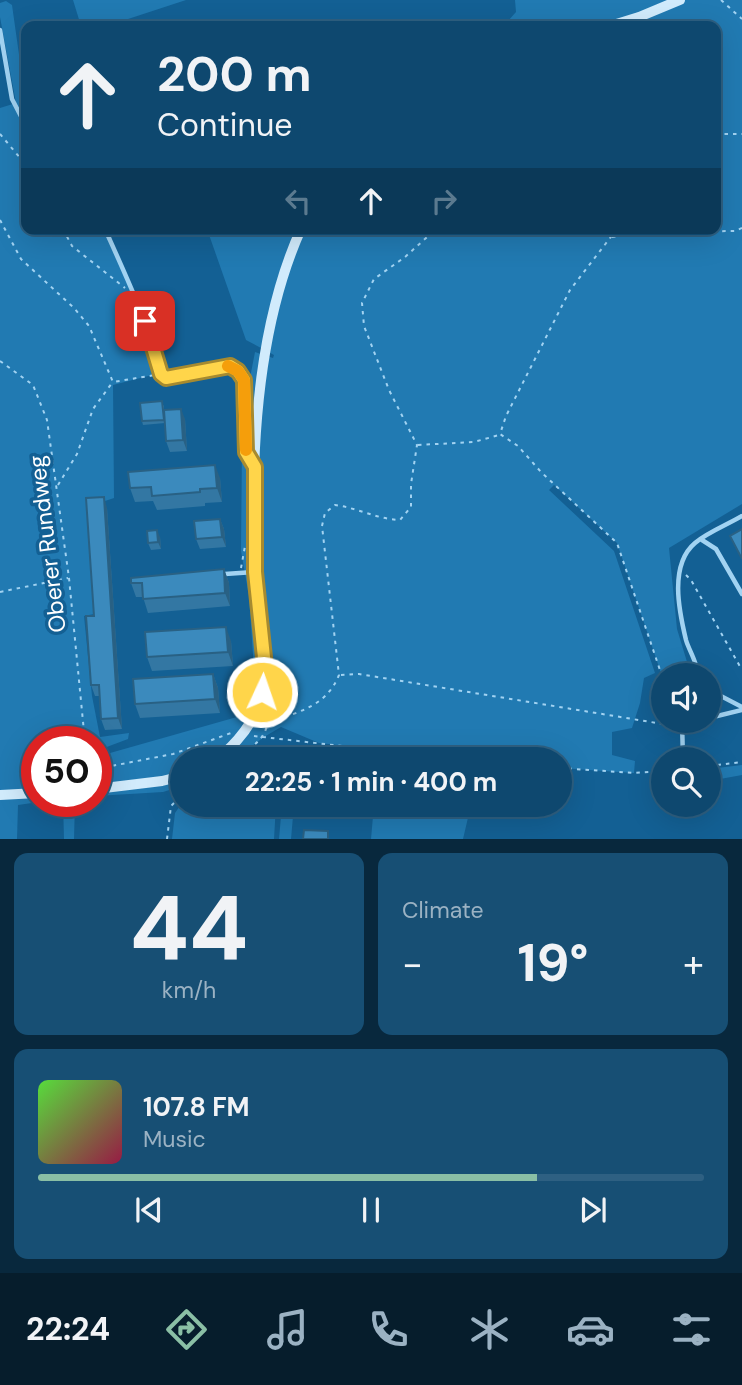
<!DOCTYPE html>
<html lang="en">
<head>
<meta charset="utf-8">
<style>
	body { margin:0; font-family:"DM Sans",sans-serif; background:#174f74; color:#f1f3f6; height:100vh; display:flex; flex-direction:column; font-size:26px; white-space:nowrap }
	* { box-sizing:border-box; margin:0 }
	p { font-size:23px; color:#9bb2c3 }
	.icon { flex:none; width:38px; height:38px; fill:none; stroke:currentColor; stroke-width:2; stroke-linecap:round; stroke-linejoin:round }
	.map { position:relative; height:839px; overflow:hidden }
	.sheet { display:flex; flex-direction:column; gap:14px; padding:14px; background:#08283d; flex:1 }
	.sheet>* { flex:none }
	.guide { position:absolute; left:21px; top:21px; width:700px; height:214px; border-radius:14px; box-shadow:0 7px 28px #0002,0 0 0 2px #2e6082; background:#0e486f; color:#f1f3f6; overflow:hidden }
	.controls { position:absolute; left:651px; top:663px; display:grid; gap:14px }
	.controls a { display:grid; place-items:center; width:70px; height:70px; border-radius:50%; background:#0e486f; box-shadow:0 7px 28px #0002,0 0 0 2px #2e6082; font-size:35px }
	.speed { position:absolute; left:21px; top:726px; display:flex; gap:14px; font-size:35px; font-weight:700; text-align:center }
	.speed>* { display:grid; place-content:center; width:91px; height:91px; border-radius:50%; background:#0e486f; box-shadow:0 7px 28px #0002,0 0 0 2px #2e6082; line-height:1 }
	.speed .limit { border:10px solid #d22; background:#fff; color:#111 }
	.pin { position:absolute; display:grid; place-items:center; width:60px; height:60px; color:#fff; margin:-30px; border-radius:14px; box-shadow:0 4px 10px #0006 }
	.me { position:absolute; width:77px; margin:-38px; rotate:3deg; stroke-linejoin:round; filter:drop-shadow(0 0 5px #0008) }
	.turn { display:flex; align-items:center; gap:24px; height:147px; padding:0 21px; font-size:32px }
	.turn .icon { width:91px; height:91px; stroke-width:2.5 }
	.turn b { display:block; font-size:49px; line-height:60px }
	.lanes { display:flex; align-items:center; height:66px; padding:0 21px; background:#0003; justify-content:center; gap:35px; direction:ltr }
	.lanes .off { opacity:.35 }
	.big { font-size:52px; font-weight:700; line-height:1.1 }
	.sheet .widget { flex:1; display:flex; flex-direction:column; justify-content:center; gap:10px; min-width:0; padding:0 24px; border-radius:14px; background:#174f74 }
	.sheet .dial { align-items:center; gap:0 }
	.dial b { font-size:91px; line-height:1 }
	.song { display:flex; align-items:center; gap:21px }
	.cover { width:84px; height:84px; border-radius:10px; background:linear-gradient(135deg,hsl(110 70% 55%),hsl(340 70% 35%)) }
	.played { height:7px; border-radius:4px; background:linear-gradient(90deg,#8abfa5 75%,#2e6082 75%) }
	.keys { display:flex; justify-content:space-around; direction:ltr }
	.heat { display:flex; justify-content:space-between; align-items:center; font-size:38px; direction:ltr }
	.sheet .tiles { flex:1; display:grid; gap:14px; grid-template-columns:1fr 1fr }
	.widget:last-child { grid-column:span 2 }
	.trip { position:absolute; left:170px; top:747px; width:402px; height:70px; border-radius:35px; background:#0e486f; box-shadow:0 7px 28px #0002,0 0 0 2px #2e6082; font-weight:700; line-height:70px; text-align:center }
	.tab-bar { display:flex; height:112px; justify-content:space-around; align-items:center; background:#061d2c; color:#9bb2c3 }
	.tab-bar .icon { width:49px; height:49px }
	.tab-bar .active { color:#8abfa5 }
	.tab-bar b { font-size:32px; color:#f1f3f6 }
	.map>svg:first-child { display:block }
	.green { fill:#217ab2 }
	.lines { fill:none; stroke-linecap:round; stroke-linejoin:round }
	.path { stroke:#a2d3f2; stroke-width:2; stroke-dasharray:3.5 5; stroke-linecap:butt }
	.lane { stroke:#a2d3f2; stroke-width:4.5 }
	.secondary { stroke:#d1ebfc; stroke-width:10 }
	.wall { fill:#3377a3 }
	.shaded-wall { fill:#296184 }
	.building { fill:#3b8abd; stroke:#296184; stroke-width:2 }
	.route-casing { stroke:#a68a30; stroke-width:18 }
	.route { stroke:#ffd54a; stroke-width:12 }
	.slow { stroke:#f59e0b; stroke-width:12 }
	.labels { text-anchor:middle; stroke-width:7; stroke-linejoin:round; paint-order:stroke }
	.street-label { font-size:23px; fill:#fff; stroke:#136094 }
</style>
</head>
<body>
<div class="map">
<svg width="742" height="839" viewBox="0 0 742 839">
	<rect width="100%" height="100%" fill="#136094"/>
	<path class="green" d="M73,0H186L125,20L126,26H81Z
		M515,0H742V504L669,548L677,629L691,675L663,676V679L617,543L554,485L549,490L614,551L655,673L644,678L640,703L632,728L612,732V755L635,761L634,773L560,768V760L465,759L319,743L281,727L264,737L235,759L182,760V786L163,792L96,796V757L244,715L255,684L249,596L241,551L242,446L249,445V383L255,352L273,358L274,355L246,340L207,229H716V26H474L508,21L516,12Z
		M6,1L12,5L26,104V106L18,109L26,121V229H105L154,346L156,374L113,385L114,498L87,507L94,614L84,616L92,696L100,737L129,733L128,739L96,751V742H37V802H39L18,805L17,839H0V108L16,103L0,17V3Z
		M263,745H279V759H245Z
		M742,765V775L709,781V769Z
		M63,802H75L74,839H64Z
		M182,803L276,805L274,839H172L175,813Z
		M282,805H294L291,839H279Z
		M374,805H471L463,839H371Z"/>
	<g class="lines">
		<path class="path" d="M721,0L742,19
			M0,134L26,165
			M716,134H742
			M0,220L21,259L74,308L89,326L113,382L155,375
			M63,229L72,246L125,288
			M617,229L570,290L506,416L500,434L518,446L541,472L617,543L663,679
			M612,237L651,232L735,231L742,228
			M0,361L33,385L47,420L69,578L85,742
			M418,445L474,442L499,435
			M58,485L77,454L93,409L112,383
			M241,568L245,546
			M686,575L691,580L742,670
			M0,592L68,578
			M341,675L359,674L669,725L677,724
			M269,723C299,711 326,707 339,675L322,526L325,513L335,505C358,508 376,519 400,520L411,507V484L417,445L389,390L364,326L362,303L374,279L405,257L436,229
			M254,736L465,760
			M235,760C263,738 268,738 270,702
			M709,766L742,762
			M560,768L634,773L663,771
			M96,769L173,754L231,733
			M167,839L171,806L182,795"/>
		<path class="lane" d="M0,30L12,99L26,126
			M105,229C122,267 139,304 153,342C157,354 157,371 166,378L174,377L230,366L238,371L244,380L246,452L252,463
			M702,540L716,549L742,594
			M225,574L254,572
			M696,676C699,664 689,651 686,640C679,611 669,565 695,543C708,532 727,525 742,516
			M709,684L717,694L742,707
			M709,718L742,710
			M682,721L683,760
			M682,723L693,721"/>
		<path class="secondary" d="M610,26L639,17L680,0
			M216,760C240,741 259,716 264,686C270,648 257,607 255,569C250,460 256,329 301,229
			M96,789L162,781L182,776
			M0,795L37,793"/>
	</g>
	<path class="wall" d="M164,405V410L185,419L187,451L170,452L166,441L165,423L143,425L142,421Z
		M220,478L222,502L205,503V506L157,510L153,501L135,502L130,488Z
		M107,508L122,729L105,730L101,719L99,696H95L91,685L94,616Z
		M220,519L224,529L226,547L200,549L196,539Z
		M160,537L161,549L151,550L148,543Z
		M224,569L229,583L230,606L148,613L143,597H136L131,583Z
		M231,641L233,666L152,671L147,657Z
		M213,674L218,688L220,713L140,718L135,704Z"/>
	<path class="shaded-wall" d="M181,409L185,419L187,451L183,440Z
		M215,465L220,478L222,502L217,488Z
		M104,497L107,508L122,729L118,718Z
		M220,519L224,529L226,547L222,537Z
		M157,530L160,537L161,549L158,542Z
		M224,569L229,583L230,606L225,593Z
		M226,627L231,641L233,666L228,652Z
		M213,674L218,688L220,713L215,699Z"/>
	<path class="building" d="M162,401L164,420L142,421L140,403Z
		M181,409L183,440L166,441L164,410Z
		M215,465L217,488L200,489V492L152,496L151,487L130,488L128,472Z
		M104,497L118,718L101,719L99,685H91L86,616H94L86,498Z
		M220,519L222,537L196,539L194,521Z
		M742,529V559L730,536Z
		M157,530L158,542L148,543L147,531Z
		M224,569L225,593L143,599L142,583H131V578Z
		M226,627L228,652L147,657L145,632Z
		M213,674L215,699L135,704L133,679Z
		M304,830L328,831V839H303Z"/>
	<g class="lines">
		<defs>
			<path id="route" d="M145,321L161,374L166,378L230,366L238,371L244,380L246,452L255,467V572L265,667L262,692"/>
		</defs>
		<use href="#route" class="route-casing"/>
		<use href="#route" class="route"/>
		<path class="slow" d="M228,366L238,371L244,380L246,450"/>
	</g>
	<g class="labels">
		<g class="street-label">
			<text transform="translate(47 544) rotate(-97)" y="8">Oberer Rundweg</text>
		</g>
	</g>
</svg>
<div class="controls">
<a><svg class="icon" aria-label="sound" viewBox="0 0 24 24"><path d="M4 9h4l5-4v14l-5-4H4zM17 9q2 3 0 6"/></svg></a>
<a><svg class="icon" aria-label="search" viewBox="0 0 24 24"><circle cx="10" cy="10" r="6"/><path d="M15 15l6 6"/></svg></a>
</div>
<div class="speed"><div class="limit">50</div></div>
<div class="pin" style="left:145px;top:321px;background:#d93025"><svg class="icon" aria-label="arrive" viewBox="0 0 24 24"><path d="M6 21V4h12l-3 4 3 4H6"/></svg></div>
<svg class="me" style="left:262px;top:692px" viewBox="-20 -20 40 40"><circle r="17" fill="#ffd54a" stroke="#fff" stroke-width="3"/><path d="M0-11L8 9 0 5-8 9z" fill="#fff"/></svg>
<div class="trip">22:25 · 1 min · 400 m</div>
<div class="guide">
<div class="turn"><svg class="icon" aria-label="ahead" viewBox="0 0 24 24"><path d="M12 20V5M6 11l6-6 6 6"/></svg><div><b>200 m</b>Continue</div></div>
<div class="lanes"><svg class="icon off" aria-label="left" viewBox="0 0 24 24"><path d="M17 20v-9H6M10 6l-5 5 5 5"/></svg><svg class="icon" aria-label="ahead" viewBox="0 0 24 24"><path d="M12 20V5M6 11l6-6 6 6"/></svg><svg class="icon off" aria-label="right" viewBox="0 0 24 24"><path d="M7 20v-9h11M14 6l5 5-5 5"/></svg></div>
</div>
</div>
<section class="sheet">
<div class="tiles">
<div class="widget dial"><b>44</b><p>km/h</p></div>
<div class="widget"><p>Climate</p>
<div class="heat"><a>−</a><b class="big">19°</b><a>+</a></div>
</div>
<div class="widget">
<div class="song"><i class="cover"></i><div><b>107.8 FM</b><p>Music</p></div></div>
<div class="played"></div>
<div class="keys"><svg class="icon" aria-label="previous" viewBox="0 0 24 24"><path d="M18 5L8 12l10 7zM5 5v14"/></svg><svg class="icon" aria-label="pause" viewBox="0 0 24 24"><path d="M8 5v14M16 5v14"/></svg><svg class="icon" aria-label="next" viewBox="0 0 24 24"><path d="M6 5l10 7-10 7zM19 5v14"/></svg></div>
</div>
</div>
</section>
<nav class="tab-bar">
<b>22:24</b>
<svg class="icon active" aria-label="directions" viewBox="0 0 24 24"><path d="M12 3l9 9-9 9-9-9zM9 14v-3h6M13 9l2 2-2 2"/></svg>
<svg class="icon" aria-label="music" viewBox="0 0 24 24"><path d="M9 18V5l10-2v13"/><circle cx="6" cy="18" r="3"/><circle cx="16" cy="16" r="3"/></svg>
<svg class="icon" aria-label="phone" viewBox="0 0 24 24"><path d="M5 4h4l2 5-3 2q2 4 5 5l2-3 5 2v4C11 20 4 13 5 4z"/></svg>
<svg class="icon" aria-label="climate" viewBox="0 0 24 24"><path d="M12 3v18M4 7l16 10M4 17L20 7"/></svg>
<svg class="icon" aria-label="car" viewBox="0 0 24 24"><path d="M5 17H2v-5l4-1 3-4h7l3 4 3 1v5h-3M9 17h6M6 11h13"/><circle cx="7" cy="17" r="2"/><circle cx="17" cy="17" r="2"/></svg>
<svg class="icon" aria-label="filters" viewBox="0 0 24 24"><path d="M4 7h16M4 17h16"/><circle cx="9" cy="7" r="2"/><circle cx="15" cy="17" r="2"/></svg>
</nav>
</body>
</html>
